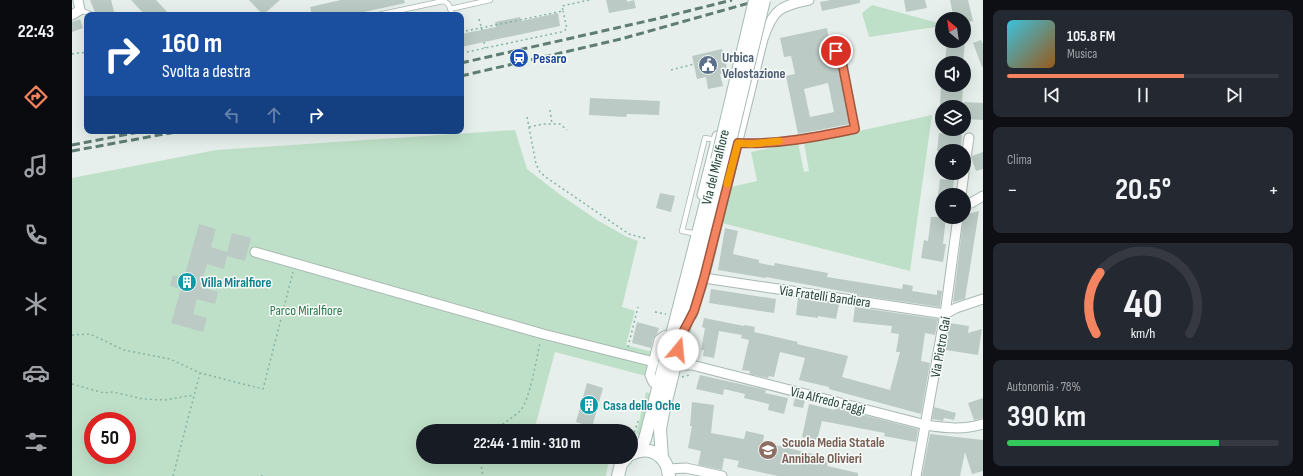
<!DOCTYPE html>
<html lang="it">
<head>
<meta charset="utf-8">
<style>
	body { margin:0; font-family:"Sofia Sans Condensed",sans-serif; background:#242831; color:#f1f3f6; height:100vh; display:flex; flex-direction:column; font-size:15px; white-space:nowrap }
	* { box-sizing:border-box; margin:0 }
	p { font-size:13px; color:#9ea1a6 }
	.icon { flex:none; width:22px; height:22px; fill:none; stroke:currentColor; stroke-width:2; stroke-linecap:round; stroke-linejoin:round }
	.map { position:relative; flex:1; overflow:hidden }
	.panel { display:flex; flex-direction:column; gap:10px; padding:10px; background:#0d0f14; width:320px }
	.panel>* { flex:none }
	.hud { position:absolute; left:12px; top:12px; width:380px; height:122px; border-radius:8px; box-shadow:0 4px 16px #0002; background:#1a4fa0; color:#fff; overflow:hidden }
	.needle { width:26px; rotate:331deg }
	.tools { position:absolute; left:863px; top:12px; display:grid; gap:8px }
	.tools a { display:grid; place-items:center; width:36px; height:36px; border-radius:50%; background:#171b24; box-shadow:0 4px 16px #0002; font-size:20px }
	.speed { position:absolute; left:12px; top:412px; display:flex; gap:8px; font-size:20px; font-weight:700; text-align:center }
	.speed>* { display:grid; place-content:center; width:52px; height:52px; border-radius:50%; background:#171b24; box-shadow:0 4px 16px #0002; line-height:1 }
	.speed .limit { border:6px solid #d22; background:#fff; color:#111 }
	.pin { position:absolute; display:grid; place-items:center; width:34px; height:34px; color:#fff; margin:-17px; border:2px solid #fff; border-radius:50%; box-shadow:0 1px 4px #0007 }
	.me { position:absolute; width:44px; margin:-22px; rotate:17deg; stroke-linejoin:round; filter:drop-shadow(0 0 3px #0008) }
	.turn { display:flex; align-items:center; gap:14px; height:84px; padding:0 12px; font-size:18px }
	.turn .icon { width:52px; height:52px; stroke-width:2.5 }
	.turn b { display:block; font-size:28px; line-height:34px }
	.lanes { display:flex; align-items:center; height:38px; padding:0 12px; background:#0003; justify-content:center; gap:20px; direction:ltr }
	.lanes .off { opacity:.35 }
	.big { font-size:30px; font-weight:700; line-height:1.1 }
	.panel .widget { flex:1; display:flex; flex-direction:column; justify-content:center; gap:6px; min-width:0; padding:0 14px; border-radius:8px; background:#242831 }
	.panel .dial { align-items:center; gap:0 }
	.dial svg { height:104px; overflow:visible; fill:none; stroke:#363941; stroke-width:7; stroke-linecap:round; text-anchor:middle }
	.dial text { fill:#f1f3f6; stroke:none }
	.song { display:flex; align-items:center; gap:12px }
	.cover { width:48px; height:48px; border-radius:6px; background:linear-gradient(135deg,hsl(190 70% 55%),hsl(30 70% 35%)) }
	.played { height:4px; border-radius:2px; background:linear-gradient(90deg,#f4845f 65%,#363941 65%) }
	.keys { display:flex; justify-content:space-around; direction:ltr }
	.heat { display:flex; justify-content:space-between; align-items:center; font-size:22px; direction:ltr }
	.charge { height:6px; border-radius:3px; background:linear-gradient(90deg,#34c759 78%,#363941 0) }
	.trip { position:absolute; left:344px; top:424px; width:222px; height:40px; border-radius:20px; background:#171b24; box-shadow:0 4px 16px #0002; font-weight:700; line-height:40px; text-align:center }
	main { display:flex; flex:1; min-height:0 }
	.tab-bar { display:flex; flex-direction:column; width:72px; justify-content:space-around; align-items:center; background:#090b0e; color:#9ea1a6 }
	.tab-bar .icon { width:28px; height:28px }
	.tab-bar .active { color:#f4845f }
	.tab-bar b { font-size:18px; color:#f1f3f6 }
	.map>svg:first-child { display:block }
	.green { fill:#bfe0c8; fill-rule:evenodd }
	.building { fill:#bbcac4; fill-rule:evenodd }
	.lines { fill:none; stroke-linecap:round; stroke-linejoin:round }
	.lane-casing { stroke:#a8b8b2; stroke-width:6 }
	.street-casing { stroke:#a8b8b2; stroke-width:11 }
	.secondary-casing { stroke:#a4bbb3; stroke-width:14 }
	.path { stroke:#86b3a5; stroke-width:1.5; stroke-dasharray:2 3; stroke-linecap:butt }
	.lane { stroke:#fff; stroke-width:4.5 }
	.street { stroke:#fff; stroke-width:9 }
	.secondary { stroke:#fff; stroke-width:12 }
	.rail { stroke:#5f7d75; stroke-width:3; stroke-dasharray:8 4; stroke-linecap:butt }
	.secondary-bridge-casing { stroke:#a4bbb3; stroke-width:14; stroke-linecap:butt }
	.secondary-bridge { stroke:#fff; stroke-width:12 }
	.route-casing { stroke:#9f563e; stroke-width:10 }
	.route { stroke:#f4845f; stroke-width:7 }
	.slow { stroke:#f59e0b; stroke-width:7 }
	.labels { text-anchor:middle; stroke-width:3; stroke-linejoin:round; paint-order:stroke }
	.service-label { font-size:14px; font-weight:bold; fill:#4e5e75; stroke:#f7fbf9; text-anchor:start }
	.transit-label { font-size:14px; font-weight:bold; fill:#164399; stroke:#f7fbf9; text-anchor:start }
	.street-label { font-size:14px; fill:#24423a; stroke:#f7fbf9 }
	.culture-label { font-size:14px; font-weight:bold; fill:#0d838f; stroke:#f7fbf9; text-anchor:start }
	.park-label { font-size:14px; fill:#2d7a4b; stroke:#f7fbf9 }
	.education-label { font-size:14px; font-weight:bold; fill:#785e54; stroke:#f7fbf9; text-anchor:start }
</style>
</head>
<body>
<main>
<nav class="tab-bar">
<b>22:43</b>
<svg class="icon active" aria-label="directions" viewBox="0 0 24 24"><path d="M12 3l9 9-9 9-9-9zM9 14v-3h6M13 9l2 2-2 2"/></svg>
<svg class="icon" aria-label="music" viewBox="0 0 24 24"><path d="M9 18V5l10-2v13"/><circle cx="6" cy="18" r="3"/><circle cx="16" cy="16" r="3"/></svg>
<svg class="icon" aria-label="phone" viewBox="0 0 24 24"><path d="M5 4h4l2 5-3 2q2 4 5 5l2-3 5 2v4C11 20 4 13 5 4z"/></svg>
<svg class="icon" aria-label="climate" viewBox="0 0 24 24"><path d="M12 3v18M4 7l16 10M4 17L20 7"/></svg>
<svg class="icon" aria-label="car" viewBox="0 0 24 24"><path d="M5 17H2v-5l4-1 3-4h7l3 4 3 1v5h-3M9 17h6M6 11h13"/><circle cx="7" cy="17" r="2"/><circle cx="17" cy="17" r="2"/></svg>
<svg class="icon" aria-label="filters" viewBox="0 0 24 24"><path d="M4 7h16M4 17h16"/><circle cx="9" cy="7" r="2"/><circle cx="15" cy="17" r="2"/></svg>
</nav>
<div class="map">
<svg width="911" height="476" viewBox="0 0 911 476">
	<rect width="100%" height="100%" fill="#e6efeb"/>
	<path class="green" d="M800,5L870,24V26L797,37L790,13Z
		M860,115L838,271L650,223L659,187L685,181L679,152L726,142L732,172L737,171L732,143Z
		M443,130L455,169L490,196L525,220L555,237L566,241L550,307L563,311L554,345L581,352L574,376L483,352L462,431H351V457H540L536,465L534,476H0V178L144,150ZM21,421H55V455H21Z
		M574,392L581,394L571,435L564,434Z"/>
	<path class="building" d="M18,0H39L43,15H24Z
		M59,0H84L98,15H73Z
		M177,0H208L191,15Z
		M269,0H332L333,3L279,15H240L238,7Z
		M534,0H555V2L562,0L564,8L537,13Z
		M759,0H788V3L750,11L748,2Z
		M832,0H853L855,8L834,12Z
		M878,0H896L901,21L894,23L893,19H882Z
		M486,13L488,26L389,47V34L424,27L423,22L448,17L449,21Z
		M8,19L11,28L0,32V22Z
		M755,28L762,67L767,66L778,124L726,134L714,76L723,74L719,56L712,57L708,38ZM756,83L762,112L738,117L732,89Z
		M909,40L911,44V67H910L901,43Z
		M875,41H893L891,63H873Z
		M650,49L656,72L648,74L651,86L636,89L634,77L625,79L620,56Z
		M869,86L891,87L890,107H868Z
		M518,98L588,101L587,115L555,114L554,117L517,115Z
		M892,102L911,103V120L892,119Z
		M867,133L890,135L889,151H865Z
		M911,152V169L904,171L900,160V156Z
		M868,179L882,180L880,195H866Z
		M588,193L603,196L599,212L584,208Z
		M907,211L893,299L881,302L892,215Z
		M859,217H874L871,244H874L871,262L849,258L852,240L856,241Z
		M127,224L144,229L139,247L155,252L160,233L179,238L173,261L155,256L152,269L135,264L128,287L146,292L143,304L125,299L121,314L135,318L131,332L99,323L109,289L98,286L101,275L112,278Z
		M653,228L666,231L661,254L687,260V263L702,266L703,263L756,273L755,277L830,289L831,284L841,286L840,291L865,295V290L870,291L868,307L785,295V294L694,277L693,278L646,270Z
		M639,289L704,299L702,313L637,303Z
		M726,298L767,304L764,319L746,316V318L724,315Z
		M783,307L866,319L863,335L853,333L849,361L858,363L849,414L757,389V387L727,380L733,358L708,352L702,377L697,376L696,378L677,374L678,371L670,370L677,340L669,338L670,335L647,331L642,358L631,356L632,350H629L633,328L630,327L632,318L672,326V325L683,327L682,332L726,342L725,344L776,356L770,377L818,390L828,352H824L827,334L819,333L820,326L781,322Z
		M565,322L587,328L585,334L581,339L579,348L560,343Z
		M877,323L897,326L896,333L910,329L906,355L874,350Z
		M628,375L694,390L693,393L716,398L712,414L696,410L697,404L672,398L673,394L652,389L651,395L624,389Z
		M515,383L531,388L520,427L504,422Z
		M723,398L733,400L731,408L721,406Z
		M911,398V418L902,420L896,403Z
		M620,402L642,405L639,433L672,439L674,431L692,435L691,442L757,458L755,466L786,473V476H706L665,467L667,461L652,458L650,470L626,465L629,451L616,448L620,426H618Z
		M737,404L763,410L764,408L846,429L844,442L812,436L813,433L750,421L745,440L730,437Z
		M862,407L884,413L882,420L872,418L871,421L860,419Z
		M858,434L911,440V471L900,474L893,452L888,476H850Z"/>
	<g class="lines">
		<defs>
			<path id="lane" d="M378,9L418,0
				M8,10L18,14L19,15
				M306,15L371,1C378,3 378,8 380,15
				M666,143C705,145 744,137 783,129L770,62L767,60L762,41
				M620,233L610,231L633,138L644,140"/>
			<path id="street" d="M0,15L8,10L6,0
				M892,170L897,138
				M630,195L645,136
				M889,195L892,173
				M892,203H899L911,196
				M183,252L471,334L582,362
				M632,278L873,314
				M873,314L884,308L911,299
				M620,315L632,278L691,39C701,10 707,6 737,0
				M602,365H620L854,425C873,428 892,430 911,424
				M587,387L581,382L578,375L587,340L592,336L601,334V331
				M596,469L614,468L650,476
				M844,476L873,314L886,217"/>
			<path id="secondary" d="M567,451L573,439L645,160
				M559,454C578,445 595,455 597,476
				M590,458L588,429L591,413L653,162
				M546,476L549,464L555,457"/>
		</defs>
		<use href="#lane" class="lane-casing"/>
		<use href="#street" class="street-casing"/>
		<use href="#secondary" class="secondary-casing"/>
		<path class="path" d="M290,15L299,13
			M407,19L410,30
			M389,32L491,11L490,6L517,0
			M412,42L413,48
			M390,53L489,32L495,29L491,11
			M0,54L15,52
			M599,70L622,64
			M478,110L480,124
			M455,117L464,164L468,172L475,178L557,234L576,239
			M457,127L471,124H488L495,130
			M583,312L594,314
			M0,335L18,334L52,350L98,359L128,373L191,389L221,272
			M556,347L566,307
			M610,377L618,375
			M0,384L32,393L41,392L71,399L93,400L122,395
			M423,431C430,423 440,419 448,411C458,400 464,360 468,343
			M561,437L566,421
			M410,457L409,465L411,476
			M101,476L128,373
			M189,476H194"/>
		<use href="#lane" class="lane"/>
		<use href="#street" class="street"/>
		<use href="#secondary" class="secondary"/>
		<path class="rail" d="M389,63L584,19L660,0
			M389,76L549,39L688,0
			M0,145L72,131
			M0,151L109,131"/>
		<defs>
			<path id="secondary-bridge" d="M645,160L683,0
				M653,162L692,0"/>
		</defs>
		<use href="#secondary-bridge" class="secondary-bridge-casing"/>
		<use href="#secondary-bridge" class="secondary-bridge"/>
	</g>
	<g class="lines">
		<defs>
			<path id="route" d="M606,350L609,336L622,311L632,278L666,143C705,145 744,137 783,129L770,62L767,60L764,51"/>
		</defs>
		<use href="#route" class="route-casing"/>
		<use href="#route" class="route"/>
		<path class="slow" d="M655,184L666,143L679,144L707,141"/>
	</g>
	<defs>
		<symbol id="station-disc" viewBox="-11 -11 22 22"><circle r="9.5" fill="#1a4fb4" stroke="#f7fbf9"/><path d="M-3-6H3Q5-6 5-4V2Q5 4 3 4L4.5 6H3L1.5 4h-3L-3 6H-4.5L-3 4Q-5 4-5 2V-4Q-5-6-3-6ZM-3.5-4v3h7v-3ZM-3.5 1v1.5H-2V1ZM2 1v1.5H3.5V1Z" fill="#fff"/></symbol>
		<symbol id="civic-disc" viewBox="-11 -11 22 22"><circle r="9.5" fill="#5c6f8a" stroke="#f7fbf9"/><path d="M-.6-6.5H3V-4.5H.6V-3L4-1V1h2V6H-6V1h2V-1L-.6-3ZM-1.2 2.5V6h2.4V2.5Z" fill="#fff"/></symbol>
		<symbol id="building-disc" viewBox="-11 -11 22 22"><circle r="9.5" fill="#0f9aa8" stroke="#f7fbf9"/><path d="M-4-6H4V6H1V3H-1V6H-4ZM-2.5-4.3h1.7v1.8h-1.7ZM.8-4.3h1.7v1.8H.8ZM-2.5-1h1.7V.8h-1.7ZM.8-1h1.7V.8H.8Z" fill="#fff"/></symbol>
		<symbol id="school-disc" viewBox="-11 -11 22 22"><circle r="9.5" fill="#8d6e63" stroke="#f7fbf9"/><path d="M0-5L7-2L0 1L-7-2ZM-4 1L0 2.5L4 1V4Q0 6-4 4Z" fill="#fff"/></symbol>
	</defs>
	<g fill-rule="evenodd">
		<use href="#station-disc" x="436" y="47" width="22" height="22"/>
		<use href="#civic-disc" x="625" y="54" width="22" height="22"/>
		<use href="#building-disc" x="104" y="271" width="22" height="22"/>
		<use href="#building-disc" x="506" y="394" width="22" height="22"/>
		<use href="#school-disc" x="685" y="439" width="22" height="22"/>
	</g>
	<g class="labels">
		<g class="service-label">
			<text x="650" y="62">Urbica<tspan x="650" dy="16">Velostazione</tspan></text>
		</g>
		<g class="transit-label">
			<text x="461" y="63">Pesaro</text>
		</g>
		<g class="street-label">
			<text transform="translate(643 167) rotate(-76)" y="5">Via del Miralfiore</text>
			<text transform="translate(753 296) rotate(8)" y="5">Via Fratelli Bandiera</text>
			<text transform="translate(868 347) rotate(-80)" y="5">Via Pietro Gai</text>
			<text transform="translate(756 400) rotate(14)" y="5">Via Alfredo Faggi</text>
		</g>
		<g class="culture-label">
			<text x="129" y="287">Villa Miralfiore</text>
			<text x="531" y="410">Casa delle Oche</text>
		</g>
		<g class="park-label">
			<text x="234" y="315">Parco Miralfiore</text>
		</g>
		<g class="education-label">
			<text x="710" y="447">Scuola Media Statale<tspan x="710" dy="16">Annibale Olivieri</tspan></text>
		</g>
	</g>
</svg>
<div class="tools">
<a><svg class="needle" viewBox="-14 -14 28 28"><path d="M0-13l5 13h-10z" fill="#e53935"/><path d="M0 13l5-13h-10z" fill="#9ea1a6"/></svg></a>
<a><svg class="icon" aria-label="sound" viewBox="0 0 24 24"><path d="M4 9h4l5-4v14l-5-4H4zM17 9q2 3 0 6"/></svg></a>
<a><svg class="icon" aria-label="layers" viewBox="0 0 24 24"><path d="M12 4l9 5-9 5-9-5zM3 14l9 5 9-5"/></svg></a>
<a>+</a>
<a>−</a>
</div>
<div class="speed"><div class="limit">50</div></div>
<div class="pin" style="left:764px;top:51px;background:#d93025"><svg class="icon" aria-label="arrive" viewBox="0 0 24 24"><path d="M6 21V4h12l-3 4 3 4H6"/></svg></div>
<svg class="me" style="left:606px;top:350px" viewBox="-20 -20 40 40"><circle r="19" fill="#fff"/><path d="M0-13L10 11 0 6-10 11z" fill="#f4845f"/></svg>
<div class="trip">22:44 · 1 min · 310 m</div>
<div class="hud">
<div class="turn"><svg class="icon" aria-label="right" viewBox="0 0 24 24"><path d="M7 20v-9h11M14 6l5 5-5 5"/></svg><div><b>160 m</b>Svolta a destra</div></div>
<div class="lanes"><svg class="icon off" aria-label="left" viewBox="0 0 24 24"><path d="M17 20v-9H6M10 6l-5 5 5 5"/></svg><svg class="icon off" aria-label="ahead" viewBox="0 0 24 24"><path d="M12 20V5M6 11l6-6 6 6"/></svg><svg class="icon" aria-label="right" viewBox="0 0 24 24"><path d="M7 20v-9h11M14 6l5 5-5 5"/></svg></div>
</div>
</div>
<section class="panel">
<div class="widget">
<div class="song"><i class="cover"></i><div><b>105.8 FM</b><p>Musica</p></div></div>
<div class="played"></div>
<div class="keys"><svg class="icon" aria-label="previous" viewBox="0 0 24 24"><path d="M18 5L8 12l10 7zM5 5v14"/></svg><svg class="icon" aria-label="pause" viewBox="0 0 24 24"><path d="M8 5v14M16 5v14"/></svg><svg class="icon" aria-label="next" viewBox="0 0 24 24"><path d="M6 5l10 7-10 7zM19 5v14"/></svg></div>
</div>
<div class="widget"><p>Clima</p>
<div class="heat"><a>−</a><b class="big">20.5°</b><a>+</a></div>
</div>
<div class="widget dial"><svg viewBox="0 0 100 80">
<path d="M14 69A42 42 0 1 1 86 69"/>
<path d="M14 69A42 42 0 0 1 17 22" stroke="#f4845f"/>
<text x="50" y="56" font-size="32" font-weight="700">40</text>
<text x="50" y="72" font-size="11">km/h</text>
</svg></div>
<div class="widget"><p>Autonomia · 78%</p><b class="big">390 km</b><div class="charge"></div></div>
</section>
</main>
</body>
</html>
